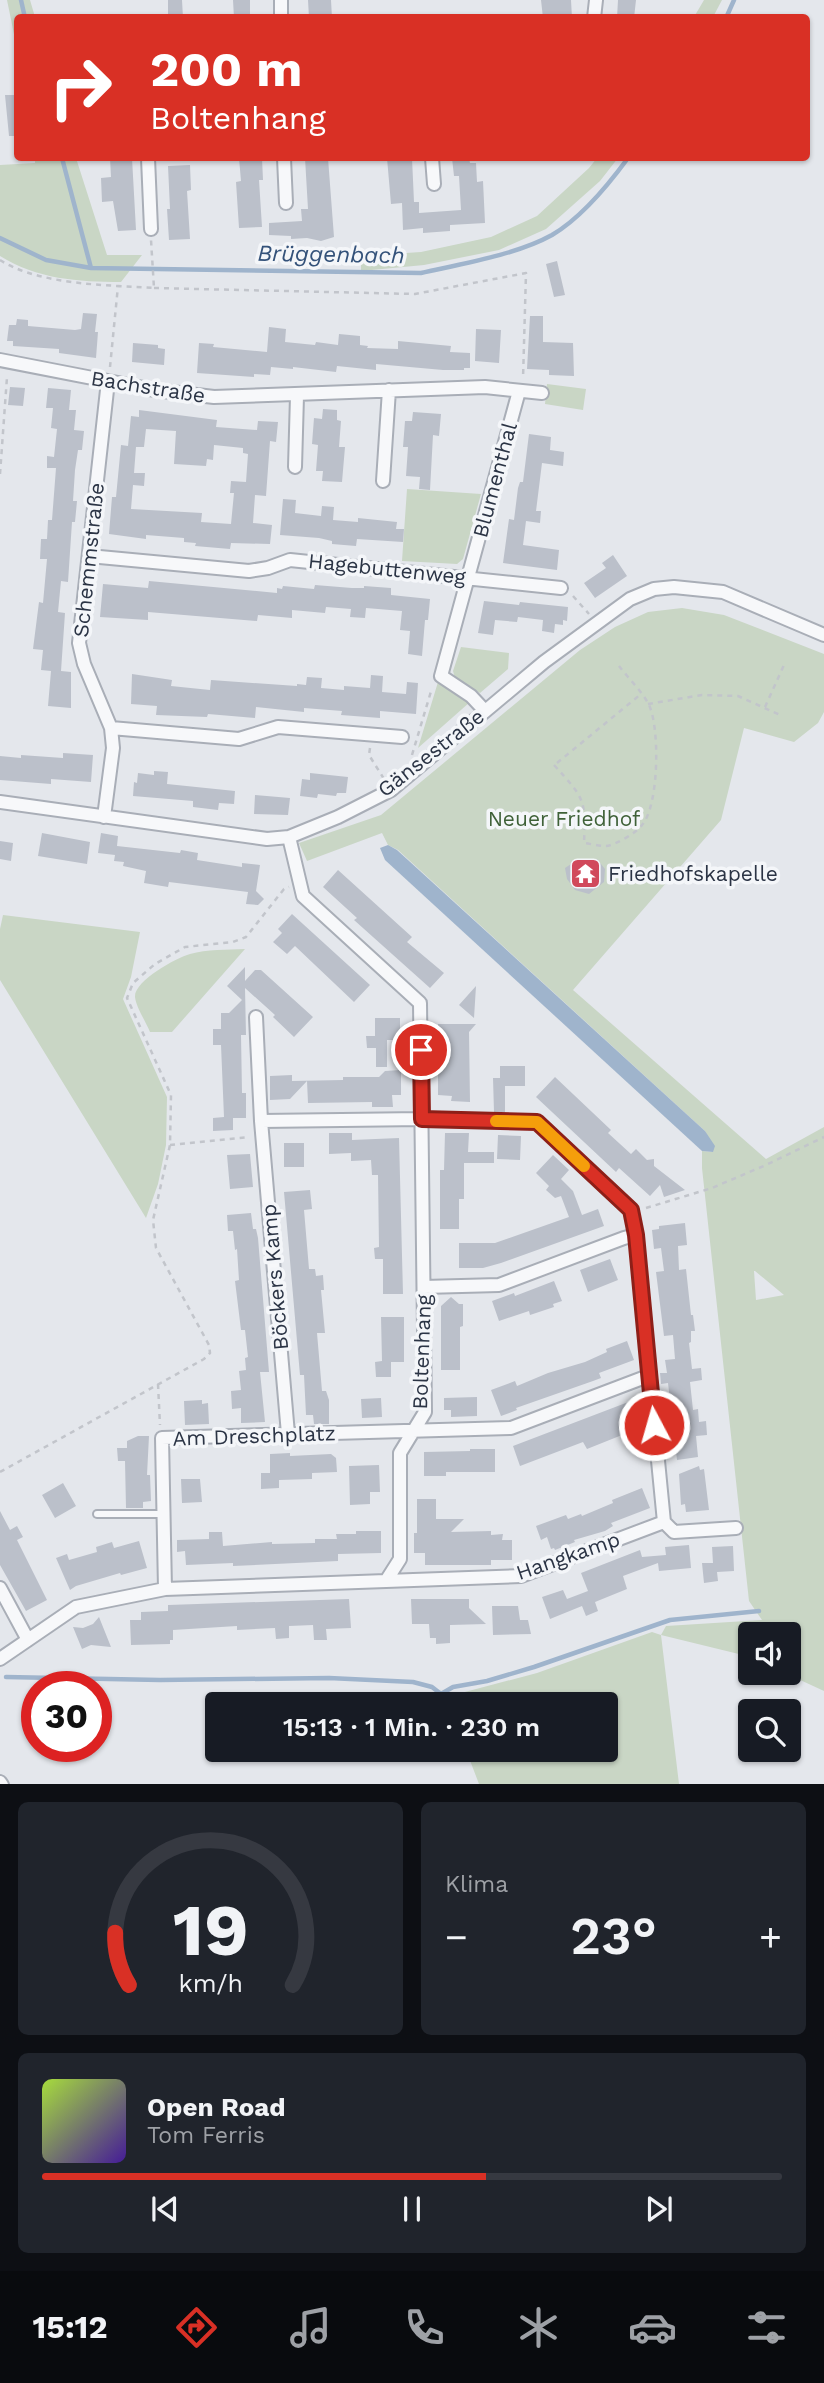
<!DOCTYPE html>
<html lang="de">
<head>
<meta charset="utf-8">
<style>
	body { margin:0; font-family:"Work Sans",sans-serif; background:#20242c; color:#f1f3f6; height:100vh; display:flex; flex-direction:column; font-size:26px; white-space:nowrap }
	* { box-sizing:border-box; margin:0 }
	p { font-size:23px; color:#9ea1a6 }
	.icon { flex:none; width:38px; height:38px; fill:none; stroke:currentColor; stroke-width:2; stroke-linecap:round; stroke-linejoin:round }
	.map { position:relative; height:1784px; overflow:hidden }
	.details { display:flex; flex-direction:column; gap:18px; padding:18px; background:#0d0f14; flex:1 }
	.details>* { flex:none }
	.hud { position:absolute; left:14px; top:14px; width:796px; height:147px; border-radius:7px; box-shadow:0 2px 5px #0004; background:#d93025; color:#fff; overflow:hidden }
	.fabs { position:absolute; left:738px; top:1622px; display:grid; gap:14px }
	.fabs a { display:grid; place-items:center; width:63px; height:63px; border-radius:7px; background:#171b24; box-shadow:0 2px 5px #0004; font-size:35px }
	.speed { position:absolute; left:21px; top:1671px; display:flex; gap:14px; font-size:35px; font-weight:700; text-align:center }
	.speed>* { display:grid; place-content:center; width:91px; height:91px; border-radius:50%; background:#171b24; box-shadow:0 2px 5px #0004; line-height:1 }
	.speed .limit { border:10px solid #d22; background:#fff; color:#111 }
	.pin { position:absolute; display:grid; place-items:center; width:60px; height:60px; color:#fff; margin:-30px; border:4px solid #fff; border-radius:50%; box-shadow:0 2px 7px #0007 }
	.me { position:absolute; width:77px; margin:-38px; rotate:354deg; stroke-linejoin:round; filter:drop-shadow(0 0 5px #0008) }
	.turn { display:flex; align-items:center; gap:24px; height:147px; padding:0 21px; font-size:32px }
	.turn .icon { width:91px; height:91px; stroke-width:2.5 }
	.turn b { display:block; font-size:49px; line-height:60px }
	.big { font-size:52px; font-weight:600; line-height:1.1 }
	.details .widget { flex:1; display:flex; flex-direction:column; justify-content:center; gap:10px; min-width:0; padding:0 24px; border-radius:10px; background:#20242c }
	.details .dial { align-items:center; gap:0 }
	.dial svg { height:182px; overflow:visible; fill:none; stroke:#363941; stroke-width:7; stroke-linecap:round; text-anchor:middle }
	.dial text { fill:#f1f3f6; stroke:none }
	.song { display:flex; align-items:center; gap:21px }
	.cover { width:84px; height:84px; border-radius:10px; background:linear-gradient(135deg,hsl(80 70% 55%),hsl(260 70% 35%)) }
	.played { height:7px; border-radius:4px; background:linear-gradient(90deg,#d93025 60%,#363941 60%) }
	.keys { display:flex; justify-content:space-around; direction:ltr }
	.heat { display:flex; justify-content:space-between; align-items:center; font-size:38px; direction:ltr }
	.details .tiles { flex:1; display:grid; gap:18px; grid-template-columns:1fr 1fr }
	.widget:last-child { grid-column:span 2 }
	.trip { position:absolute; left:205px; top:1692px; width:413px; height:70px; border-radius:7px; background:#171b24; box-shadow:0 2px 5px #0004; font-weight:600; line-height:70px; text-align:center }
	.tab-bar { display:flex; height:112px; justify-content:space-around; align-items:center; background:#090b0e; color:#9ea1a6 }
	.tab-bar .icon { width:49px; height:49px }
	.tab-bar .on { color:#d93025 }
	.tab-bar b { font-size:32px; color:#f1f3f6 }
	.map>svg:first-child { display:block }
	.green { fill:#c9d6c5; fill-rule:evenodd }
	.water { fill:#9fb4cc }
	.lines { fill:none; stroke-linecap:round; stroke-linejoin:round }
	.stream { stroke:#9fb4cc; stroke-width:4.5 }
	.building { fill:#bbc0ca; fill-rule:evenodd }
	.service-casing { stroke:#a9aeb7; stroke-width:10 }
	.minor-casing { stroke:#a9aeb7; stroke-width:16 }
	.path { stroke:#c2c5cb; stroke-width:2.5; stroke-dasharray:5 5; stroke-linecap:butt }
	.service { stroke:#f7f8fa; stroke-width:6 }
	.minor { stroke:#f7f8fa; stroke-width:12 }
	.route-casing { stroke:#8d1f18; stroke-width:18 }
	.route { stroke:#d93025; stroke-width:12 }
	.slow { stroke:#f59e0b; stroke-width:12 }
	.labels { text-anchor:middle; stroke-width:7; stroke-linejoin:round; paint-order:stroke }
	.street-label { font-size:21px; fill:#2b3445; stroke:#f4f6f9 }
	.park-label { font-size:21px; fill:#3f6138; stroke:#f4f6f9 }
	.poi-label { font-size:21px; fill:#2b3445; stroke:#f4f6f9; text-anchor:start }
	.water-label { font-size:23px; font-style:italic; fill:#34527a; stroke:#f4f6f9 }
</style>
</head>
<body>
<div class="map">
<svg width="824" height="1785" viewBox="0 0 824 1785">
	<rect width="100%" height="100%" fill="#e4e7ec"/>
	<path class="green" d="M7,0H30L35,17L18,18L17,49Z
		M704,0H722L713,17H694Z
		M35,158H76L107,255H142L121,282C78,282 37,279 0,256V165L35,163Z
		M597,158H618L600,181L546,229L499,250L424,265L361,271V256L421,252L491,237L537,216L589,168Z
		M547,384L586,389L583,410L545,404Z
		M407,489L481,494L463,559L457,564L402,561Z
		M682,608L724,615L824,654V712L818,723L794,742L744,728L721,820L573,990L766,1159L824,1127V1691L785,1673H789V1634H751V1657L661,1635L679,1784H479L466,1750H606V1704H449L446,1697L537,1673L652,1632L661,1635L666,1626L762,1620L749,1601L702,1168V1151L713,1152L705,1131L398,850L388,845L382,833L307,861L299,843L381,815L580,650L615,627L648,612ZM754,1271H755L784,1295L756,1300Z
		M461,647L509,653L508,669L480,693L455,678L453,671Z
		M438,682L470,702L418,748Z
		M3,915L140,932L131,977L123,999L167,1097L166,1145L158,1184L146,1218L0,980V929Z
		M245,949L172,1032H150C146,1022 136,1007 135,997C134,981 176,958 190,954C207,949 227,950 245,949Z"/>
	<path class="water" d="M388,845L397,850L705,1131L715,1146L713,1152L702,1151L385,860L380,848Z"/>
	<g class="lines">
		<path class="stream" d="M21,0L25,18
			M726,18L734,0
			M62,158L91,268
			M0,238L46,260L91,268L421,273C461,264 516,255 552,235C581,218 609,184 628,158
			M6,1677L160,1680L329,1678L413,1682L432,1687L441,1694L453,1687L487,1681L534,1667L670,1620L759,1611"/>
	</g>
	<path class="building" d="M168,0H182L183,18H168Z
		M233,0H250V18H234Z
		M308,0H331L332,18H309Z
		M541,0H571L572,18H543Z
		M618,0H636L634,18H617Z
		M5,95H18V136H9Z
		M110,158H132L136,230L118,231L113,201L102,202L101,178L111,177Z
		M239,158H262L263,180H259L262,227L239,228L236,182L241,181Z
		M305,158H328L334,237L321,241L307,238L291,239V236L269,235V223L302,221L301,209H308Z
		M387,158H412L414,202H419V213L461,210L459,176H454L452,158H469L470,163H476L477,182L483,181L485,223L450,225V231L423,233V228L403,230L402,203L391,204Z
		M190,165L191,190L187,191L190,239L169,240L167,209H170L168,166Z
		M557,261L565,295L554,297L546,264Z
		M83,313L97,314L95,332H98L96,358L59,353V349L13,346V341H7L9,325H16L17,319L28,320V326L75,330L81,329Z
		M530,316H543V342L573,343L574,376L549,375V370L527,369Z
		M269,327L286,329L285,342L315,345L316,342L338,345L339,334L360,336V345L368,346L367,348L398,349V341L451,346L450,352L470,353V368H464V370H443L376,364V370L337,366L336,372L293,367V369L271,367L270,375L254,374V377L197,373L199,343L214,344L213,347L267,352Z
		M476,329L501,330L499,363L475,361Z
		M133,343L158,345V348L165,349L164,365L132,362Z
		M10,387L25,388L23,406L8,405Z
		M48,388L71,390L69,410H76L74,430L84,431L82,450H78L75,470L73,501H77L75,522H72L68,582L61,581L58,612L65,613L61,671L71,672V708L48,706L51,671L41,670L43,650L33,649L39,602L43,603L47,559H40L41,539H47L48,520H52L56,468H47V456L54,457L57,429L51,428L53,408H46Z
		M323,409L337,410V420L341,421L339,447H345L342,482L322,481L323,471H316L318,445L312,444L314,418L322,419Z
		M139,410L217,420L216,427L257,430L258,421L278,422L276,442L270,441L266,496L255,495L253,523L272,525L270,544L231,543L230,549L195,546L196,543L184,542V538L146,535V539L109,534L112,497H116L121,445L128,446L131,416L139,417ZM146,429L176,431L174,464L206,466L207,459L213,460L214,445L243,448V453L248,454L246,482L231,481L230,493H234L231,524L201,522L202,513L131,509L133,485L144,486L145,473H134L136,447H144Z
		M413,412L441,414L439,436L433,435L430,490L419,489L420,477L406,476L408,447H403L405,421H412Z
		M529,434L551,437L550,450L564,452L563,466L542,463L536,511H541L540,523L526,521L523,545L559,550L557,570L503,563L509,519L514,520L518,488L520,482H523Z
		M283,499L296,500L295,513L321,516L322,506L334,507L333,520L358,522V518L397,522L396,529H404L403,542L357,539L356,546L332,544V541L319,538L280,535Z
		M613,555L627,576L595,598L584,583L606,568L602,563Z
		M149,581L277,593V588L282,589L283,586L314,589L315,585L352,588H364V586L391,588V595L430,599L428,620H425L422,656L408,654L410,631L400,630L402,611L366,608L365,618L350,617L351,609L326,607L325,613L292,610V618L258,615L257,621L148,612V620L100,617L103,584L148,588Z
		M484,601L519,605L520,602L529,603L568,607L567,621L563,620V625L555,624L554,633L542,631L543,620L518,617L517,622L495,620L493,635L478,633Z
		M132,674L172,680L171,686L210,690L211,680L297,686V684L306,685L307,677L322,678L321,688L344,690V686L370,688L371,675L383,676L382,692L406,694L407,682L418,683L416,714L380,711V718L341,715L342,711L304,708V712L256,707L255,718L208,714L207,717L156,715L157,706L131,704Z
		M63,753L93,755L91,782L51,779V784L0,780V756L21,758V755L63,758Z
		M154,771L168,772L167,784L235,791L234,804L219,803L218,810L193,807V801L133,796L134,782L137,783L138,773L154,775Z
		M310,773L348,777L346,793H337L336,796L318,794L317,798L300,796L302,779L310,780Z
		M255,795L290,798L288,815L254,814Z
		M42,833L90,842L87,864L38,856Z
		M101,833L118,836L117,846L180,853L181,850L198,853L197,860L242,867V863L260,865L256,891L264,899L258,905L246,904L248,892L169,882L168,887L144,883L146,871L123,866L124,862L114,861L115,855L98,853Z
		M0,841L13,843L11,861L0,859Z
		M584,859H597L605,869L604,882L589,894L575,890L567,879L565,868L574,862L577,863Z
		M338,870L412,937L407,942L444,973L430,988L354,920L357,918L323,887Z
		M292,914L370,985L354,1002L295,946L287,954L273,942L282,933L278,929Z
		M245,967V981L255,970H261L313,1017L294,1037L273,1017L275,1015L245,988L246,1035H241L242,1093H246V1118H233V1130L213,1131V1118L224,1117L221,1045H213V1029H221V1013H229L242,1000L227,986Z
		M476,986L474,1018L459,1005Z
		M375,1018H400V1040H387V1067H376V1048H367L366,1036H375Z
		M438,1024H476L469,1032L470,1102L451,1101L452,1096L438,1095Z
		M500,1066H525V1086H505V1112H494L493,1078H500Z
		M401,1070V1095H392L393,1107H372V1102L308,1103L307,1081L290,1099L270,1100V1076L292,1075V1081L343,1080V1077H379L385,1071Z
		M555,1077L611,1130L608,1133L631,1154L636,1149L647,1160L654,1159V1166L685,1190L664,1197L660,1185L650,1196L619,1168L616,1172L536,1097Z
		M329,1133H352V1140L399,1138L403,1294H383V1259H375L374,1248L379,1247L378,1175H372L371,1160L351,1161V1153L329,1154Z
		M445,1133H469L468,1152H494V1163H464V1199H459V1229H440V1170H444Z
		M498,1135L521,1136L520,1160L497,1159Z
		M284,1143H304V1167H284Z
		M250,1154L253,1187L230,1189L227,1155Z
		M553,1155L569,1170L561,1179L573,1191L582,1215L598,1209L604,1226L501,1263L483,1268H459V1243H495L569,1217L561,1196L555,1198L546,1190L549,1186L536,1173Z
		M310,1190L312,1209L304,1210L309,1269H315L316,1276L323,1275L324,1290H321L325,1333H317L322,1391H326L329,1400V1424H314L313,1415H306L304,1375H300L284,1192Z
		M251,1213L253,1229H256L258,1238L269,1372H260L265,1422L241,1423V1408L232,1409L231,1391L241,1390L239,1371L246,1370L245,1358L248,1357L245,1330H241L235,1281L239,1280L237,1249L235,1250L233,1231H228L227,1215Z
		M685,1223L687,1245L678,1246L679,1270L686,1269L691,1315H693L695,1331H691V1342L689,1343L692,1369L701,1368L702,1380L690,1382L693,1410L698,1409L699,1422L706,1421L707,1435L696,1436L698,1457L677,1460L668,1383L661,1384L660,1373H667L665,1360L675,1359L673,1335L664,1336L656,1272L664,1271L661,1248L654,1249L652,1230L659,1229V1226Z
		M610,1259L618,1280L588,1292L580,1270Z
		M554,1281L562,1301L553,1304L554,1307L530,1315L529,1311L499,1321L492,1301L514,1293L515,1296Z
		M451,1297L459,1304H463V1326L460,1327V1370H441V1306Z
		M381,1317H404V1362H391V1377H376L375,1362L382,1361Z
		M627,1341L634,1360L599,1373L601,1378L593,1381L516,1408L517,1410L501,1416L491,1390L515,1381L517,1386L548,1373L585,1362L607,1352L606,1349Z
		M477,1397V1416L451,1417V1410H444V1398Z
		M381,1398L382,1417L362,1418L361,1399Z
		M202,1400V1404L208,1403L209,1424L185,1425L184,1401Z
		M631,1401L642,1427L587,1449L583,1442L520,1466L513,1446Z
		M138,1436H149L147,1475H150L151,1501L143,1502V1508H126L125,1461H118L117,1448H127V1441Z
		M470,1449H495V1472H446V1476H424V1452L470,1451Z
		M290,1453V1456L331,1454L336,1458L337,1472L312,1473V1479L279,1480V1488L261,1489V1473H270V1454Z
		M379,1465L380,1492H370V1504L350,1505L349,1466Z
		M699,1466L700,1470L704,1469L709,1510L686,1512L685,1504L681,1505L679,1474Z
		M181,1479H200L202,1502L182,1503Z
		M63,1483L76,1506L55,1518L42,1495Z
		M642,1488L650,1508L611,1523L613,1526L605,1531L574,1540L575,1542L555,1550L554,1548L551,1549L547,1537L541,1540L536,1526L566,1515L568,1519L581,1514L582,1516L613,1503L612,1500Z
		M417,1499H436V1519H464L451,1532L491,1531V1535L503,1534L502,1540H512V1560H491V1565H425V1553H414V1533H417Z
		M0,1511L10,1530L17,1526L23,1537L17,1540L47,1600L26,1611L0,1565Z
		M356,1531H381V1553L338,1554V1561L233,1566V1563L186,1565L185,1551L177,1552V1540L209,1539V1532H222L223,1546L272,1542V1544L315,1543V1539H337L336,1534H356Z
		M139,1541L147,1568L121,1575L120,1573L76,1586L70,1590L56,1558L67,1554L69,1560L97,1552L96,1547L112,1542L114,1548Z
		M689,1545L691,1568L659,1571L658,1563L623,1576L627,1589L595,1602L598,1611L586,1616L582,1606L550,1619L542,1597L563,1590L567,1599L588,1591L581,1573L640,1550L642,1557L666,1555L665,1547Z
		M733,1546L734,1571L717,1572L718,1581L704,1583L702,1563H713L712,1547Z
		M349,1599L351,1628L326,1629L327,1640H314L313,1625L289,1626V1638L276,1639L275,1628L237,1630V1626L173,1630V1640H170V1644L131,1645L130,1620H141V1612L168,1611V1605Z
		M411,1599H469V1608L486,1624L450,1625V1643L436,1644V1638H430L429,1624H412Z
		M492,1606H518L520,1620H528L531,1634L493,1635Z
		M99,1617L111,1647L91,1645L82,1649L73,1627L83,1628L93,1624Z"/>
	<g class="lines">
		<defs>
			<path id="service" d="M97,1514H163"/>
			<path id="minor" d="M281,0V18
				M594,18L596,0
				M148,158L151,229
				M284,158L286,203
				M432,158L434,184
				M0,360L154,390L214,397L485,387L542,393
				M295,467L297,396
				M383,481L389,390
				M89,556L249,571L268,568L290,560L561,588
				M485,711L471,696L441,676L519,391
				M111,728L239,739L278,727L402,737
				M0,802L267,839L289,837L338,817L391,790L544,662L630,599L654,589L674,587L723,592L824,635
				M104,817L113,748L111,728L84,664L79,643L108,381
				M256,1017L261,1121
				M424,1287L499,1285L624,1238L636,1235
				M288,1434L261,1121L422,1119L537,1122L631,1210L636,1235L664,1522L521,1576L386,1581
				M664,1522L674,1532L736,1528
				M0,1588L28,1640
				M165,1589L162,1438L511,1428L648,1376
				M0,1659L76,1607L165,1589L386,1581L400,1559V1453L425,1412L420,1003L303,896L289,837
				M0,1782L2,1785"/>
		</defs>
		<use href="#service" class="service-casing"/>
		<use href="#minor" class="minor-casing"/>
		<path class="path" d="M0,260C31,280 82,284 118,286
			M154,288L415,294L526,273L523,379
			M110,367L118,286L154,288L151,240
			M0,474L7,377
			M573,596L589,614
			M648,704L702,695L738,696L780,715
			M765,707L784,665
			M370,748L369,755L384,779
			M412,755L432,688
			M557,763L641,694
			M554,765C584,798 586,799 584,843C591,844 599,846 606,846C616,845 636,833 642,825C659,806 660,728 649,705C642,691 628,678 619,666
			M170,1145L249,1137
			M646,1208L712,1188L766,1165L824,1137
			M158,1384L160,1425
			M0,1472L204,1359L210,1353L209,1345L156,1248L153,1220L170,1145L171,1095L127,998L133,983L155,964L185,947L233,942L246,937L284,889L289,887"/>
		<use href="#service" class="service"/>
		<use href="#minor" class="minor"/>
	</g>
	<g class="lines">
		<defs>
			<path id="route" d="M421,1050L422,1119L537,1122L631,1210L636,1235L654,1425"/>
		</defs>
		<use href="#route" class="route-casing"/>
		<use href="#route" class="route"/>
		<path class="slow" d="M496,1121L537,1122L584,1166"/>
	</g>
	<defs>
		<symbol id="temple-square" viewBox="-11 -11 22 22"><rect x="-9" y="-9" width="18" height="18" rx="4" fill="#d1495b" stroke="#f4f6f9"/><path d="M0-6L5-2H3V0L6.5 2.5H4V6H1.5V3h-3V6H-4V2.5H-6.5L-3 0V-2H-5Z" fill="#fff"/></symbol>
	</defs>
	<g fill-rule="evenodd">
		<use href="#temple-square" x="568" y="856" width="35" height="35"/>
	</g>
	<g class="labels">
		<g class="street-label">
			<text transform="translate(148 387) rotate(9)" y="7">Bachstraße</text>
			<text transform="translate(495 480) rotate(-75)" y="7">Blumenthal</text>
			<text transform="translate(89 560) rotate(-84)" y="7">Schemmstraße</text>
			<text transform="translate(387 569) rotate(6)" y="7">Hagebuttenweg</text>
			<text transform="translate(431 753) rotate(-38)" y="7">Gänsestraße</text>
			<text transform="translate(275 1277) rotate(-95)" y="7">Böckers Kamp</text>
			<text transform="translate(422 1352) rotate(-88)" y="7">Boltenhang</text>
			<text transform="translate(254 1436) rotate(-2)" y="7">Am Dreschplatz</text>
			<text transform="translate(568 1556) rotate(-19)" y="7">Hangkamp</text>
		</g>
		<g class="park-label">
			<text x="564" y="826">Neuer Friedhof</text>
		</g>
		<g class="poi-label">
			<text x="608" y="881">Friedhofskapelle</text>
		</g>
		<g class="water-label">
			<text transform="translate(331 254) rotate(1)" y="8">Brüggenbach</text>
		</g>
	</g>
</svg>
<div class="fabs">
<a><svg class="icon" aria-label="sound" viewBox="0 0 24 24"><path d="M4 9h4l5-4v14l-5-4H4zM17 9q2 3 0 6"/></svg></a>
<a><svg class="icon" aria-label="search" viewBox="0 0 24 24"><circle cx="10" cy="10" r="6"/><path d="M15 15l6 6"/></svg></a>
</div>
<div class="speed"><div class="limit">30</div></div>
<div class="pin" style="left:421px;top:1050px;background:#d93025"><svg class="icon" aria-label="arrive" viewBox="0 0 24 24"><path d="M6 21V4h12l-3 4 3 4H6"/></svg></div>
<svg class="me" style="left:654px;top:1425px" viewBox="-20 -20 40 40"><circle r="17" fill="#d93025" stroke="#fff" stroke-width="3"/><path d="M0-11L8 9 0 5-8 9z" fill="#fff"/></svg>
<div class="trip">15:13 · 1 Min. · 230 m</div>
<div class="hud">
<div class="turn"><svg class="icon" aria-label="right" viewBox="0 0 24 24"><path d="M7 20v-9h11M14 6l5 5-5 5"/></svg><div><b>200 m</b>Boltenhang</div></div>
</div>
</div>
<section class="details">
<div class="tiles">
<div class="widget dial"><svg viewBox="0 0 100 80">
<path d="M14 69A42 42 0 1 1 86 69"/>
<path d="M14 69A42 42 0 0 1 8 46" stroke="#d93025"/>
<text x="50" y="56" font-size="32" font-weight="700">19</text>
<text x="50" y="72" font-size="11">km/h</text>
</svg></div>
<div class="widget"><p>Klima</p>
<div class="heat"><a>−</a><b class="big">23°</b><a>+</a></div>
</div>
<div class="widget">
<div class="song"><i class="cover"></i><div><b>Open Road</b><p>Tom Ferris</p></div></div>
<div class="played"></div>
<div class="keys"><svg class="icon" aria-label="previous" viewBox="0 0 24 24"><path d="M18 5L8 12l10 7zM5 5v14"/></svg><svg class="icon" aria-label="pause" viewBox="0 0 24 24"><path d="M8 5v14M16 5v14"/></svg><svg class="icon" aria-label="next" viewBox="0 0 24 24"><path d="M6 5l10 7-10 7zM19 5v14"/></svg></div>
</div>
</div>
</section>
<nav class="tab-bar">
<b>15:12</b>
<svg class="icon on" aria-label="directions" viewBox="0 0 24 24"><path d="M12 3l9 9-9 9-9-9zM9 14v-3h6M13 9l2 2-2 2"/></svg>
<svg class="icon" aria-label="music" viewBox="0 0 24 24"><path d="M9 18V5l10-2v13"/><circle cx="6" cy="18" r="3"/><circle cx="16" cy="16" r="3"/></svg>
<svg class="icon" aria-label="phone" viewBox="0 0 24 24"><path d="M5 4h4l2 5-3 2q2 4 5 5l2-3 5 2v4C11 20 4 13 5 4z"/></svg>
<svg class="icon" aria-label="climate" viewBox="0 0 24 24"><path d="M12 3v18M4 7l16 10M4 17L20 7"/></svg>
<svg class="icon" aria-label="car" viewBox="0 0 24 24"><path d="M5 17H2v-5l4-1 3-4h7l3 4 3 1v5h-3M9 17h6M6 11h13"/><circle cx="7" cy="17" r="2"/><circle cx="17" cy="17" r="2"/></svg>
<svg class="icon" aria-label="filters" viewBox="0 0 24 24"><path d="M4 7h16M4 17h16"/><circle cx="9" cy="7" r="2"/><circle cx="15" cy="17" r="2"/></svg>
</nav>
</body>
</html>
